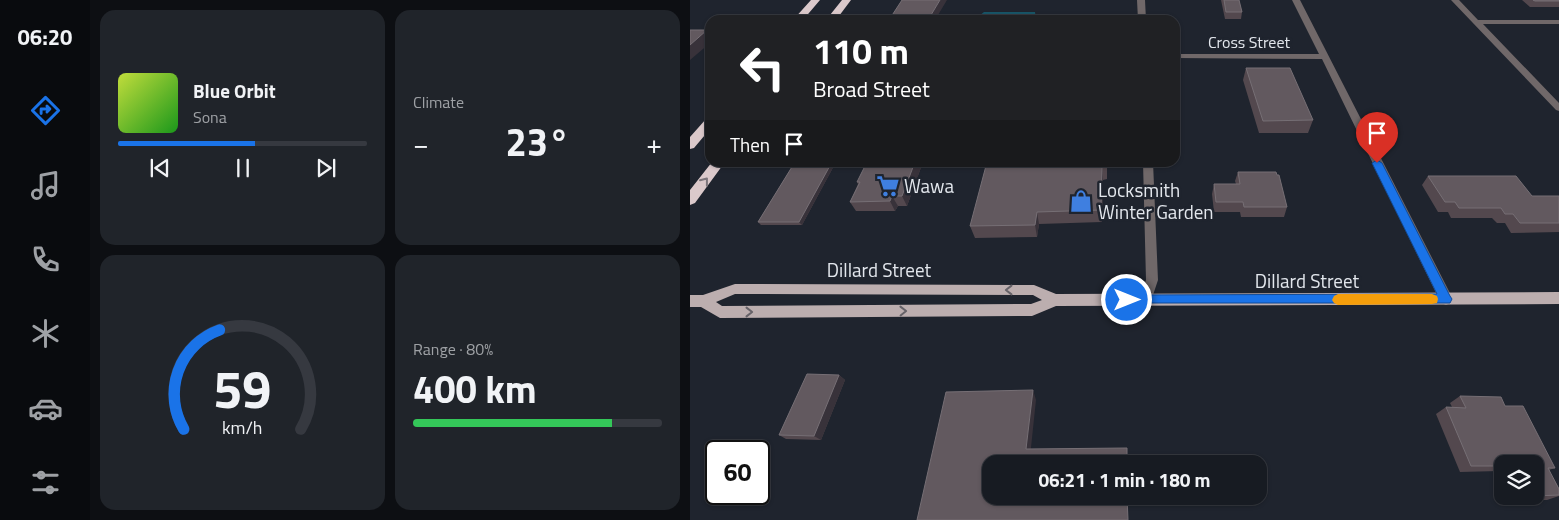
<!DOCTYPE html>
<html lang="en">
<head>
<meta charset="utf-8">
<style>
	body { margin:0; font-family:"Titillium Web",sans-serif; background:#20242a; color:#f1f3f6; height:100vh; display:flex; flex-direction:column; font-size:19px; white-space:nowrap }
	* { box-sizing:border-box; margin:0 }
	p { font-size:16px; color:#9ea1a5 }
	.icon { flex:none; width:28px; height:28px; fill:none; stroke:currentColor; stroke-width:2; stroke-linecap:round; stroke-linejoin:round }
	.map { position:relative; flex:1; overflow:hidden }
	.sheet { display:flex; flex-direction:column; gap:10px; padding:10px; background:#0d0f13; width:600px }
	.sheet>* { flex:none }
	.top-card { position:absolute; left:15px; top:15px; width:475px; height:152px; border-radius:15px; box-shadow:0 1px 4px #0004,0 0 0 1px #363940; background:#202124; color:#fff; overflow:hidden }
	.tools { position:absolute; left:804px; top:455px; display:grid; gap:10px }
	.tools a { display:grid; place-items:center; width:50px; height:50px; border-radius:10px; background:#171b22; box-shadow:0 1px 4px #0004,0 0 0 1px #363940; font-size:25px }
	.speed { position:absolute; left:15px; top:440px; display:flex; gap:10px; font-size:25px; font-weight:700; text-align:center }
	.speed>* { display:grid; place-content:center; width:65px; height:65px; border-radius:50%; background:#171b22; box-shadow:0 1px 4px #0004,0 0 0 1px #363940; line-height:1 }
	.speed .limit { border:2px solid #111; border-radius:8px; background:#fff; color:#111 }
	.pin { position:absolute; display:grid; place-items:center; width:42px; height:42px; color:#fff; margin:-51px -21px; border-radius:50% 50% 50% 0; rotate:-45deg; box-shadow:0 0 5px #0007 }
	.pin .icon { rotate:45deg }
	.me { position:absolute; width:55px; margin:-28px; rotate:90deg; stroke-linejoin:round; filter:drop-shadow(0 0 4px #0008) }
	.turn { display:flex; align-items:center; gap:18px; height:105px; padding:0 25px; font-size:22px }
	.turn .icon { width:65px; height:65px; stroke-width:2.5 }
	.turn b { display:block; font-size:35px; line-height:42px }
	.then { display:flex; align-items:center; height:48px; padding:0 25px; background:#0003; gap:10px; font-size:19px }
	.big { font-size:38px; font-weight:700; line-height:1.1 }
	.sheet .card { flex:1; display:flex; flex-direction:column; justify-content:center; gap:8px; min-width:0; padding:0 18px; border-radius:15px; background:#20242a }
	.sheet .dial { align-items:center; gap:0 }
	.dial svg { height:130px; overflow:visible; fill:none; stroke:#363940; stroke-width:7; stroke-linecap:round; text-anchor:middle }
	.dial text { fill:#f1f3f6; stroke:none }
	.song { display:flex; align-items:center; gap:15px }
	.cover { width:60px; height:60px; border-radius:8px; background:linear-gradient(135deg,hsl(70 70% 55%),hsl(120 70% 35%)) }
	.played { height:5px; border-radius:2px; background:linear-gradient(90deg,#1a73e8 55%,#363940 55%) }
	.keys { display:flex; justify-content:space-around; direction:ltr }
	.heat { display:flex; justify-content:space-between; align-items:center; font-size:28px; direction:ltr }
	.charge { height:8px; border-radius:4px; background:linear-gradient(90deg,#34c759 80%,#363940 0) }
	.sheet .tiles { flex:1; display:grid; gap:10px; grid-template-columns:repeat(2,1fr) }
	.trip { position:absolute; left:292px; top:455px; width:285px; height:50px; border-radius:15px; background:#171b22; box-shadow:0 1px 4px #0004,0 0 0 1px #363940; font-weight:700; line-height:50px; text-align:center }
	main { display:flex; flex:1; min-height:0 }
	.tab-bar { display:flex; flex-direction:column; width:90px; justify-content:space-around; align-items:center; background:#090b0e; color:#9ea1a5 }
	.tab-bar .icon { width:35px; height:35px }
	.tab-bar .active { color:#1a73e8 }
	.tab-bar b { font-size:22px; color:#f1f3f6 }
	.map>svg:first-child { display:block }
	.water { fill:#185568 }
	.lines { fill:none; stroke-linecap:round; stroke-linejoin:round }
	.minor { fill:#706869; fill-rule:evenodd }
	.major { fill:#bcaeaf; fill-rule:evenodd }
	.highway { fill:#dbc9cb; fill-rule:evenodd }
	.wall { fill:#53484e }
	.shaded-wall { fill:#38323a }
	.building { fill:#62595f; stroke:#766f75 }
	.oneway { stroke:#7d767c }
	.oneway2 { stroke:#666268 }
	.route { fill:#1a73e8; stroke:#114b97 }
	.slow { fill:#f59e0b }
	.labels { text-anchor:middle; stroke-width:5; stroke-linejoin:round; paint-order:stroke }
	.far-street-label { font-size:16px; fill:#e3e7ed; stroke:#1f242e }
	.poi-label { font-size:19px; fill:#e3e7ed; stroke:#1f242e; text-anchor:start }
	.street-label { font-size:19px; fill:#e3e7ed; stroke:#1f242e }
</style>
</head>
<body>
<main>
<nav class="tab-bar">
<b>06:20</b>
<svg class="icon active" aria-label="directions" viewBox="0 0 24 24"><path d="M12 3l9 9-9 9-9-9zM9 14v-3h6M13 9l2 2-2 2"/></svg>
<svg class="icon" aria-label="music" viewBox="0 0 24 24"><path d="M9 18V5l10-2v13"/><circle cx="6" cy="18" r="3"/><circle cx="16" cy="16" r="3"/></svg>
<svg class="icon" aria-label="phone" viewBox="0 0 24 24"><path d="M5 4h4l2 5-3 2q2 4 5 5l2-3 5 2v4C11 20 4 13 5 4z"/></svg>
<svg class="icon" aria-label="climate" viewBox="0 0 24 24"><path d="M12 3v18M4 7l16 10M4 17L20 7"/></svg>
<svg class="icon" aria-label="car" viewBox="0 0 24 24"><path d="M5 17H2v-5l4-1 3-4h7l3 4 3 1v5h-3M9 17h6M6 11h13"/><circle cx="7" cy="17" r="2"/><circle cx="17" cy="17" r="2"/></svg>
<svg class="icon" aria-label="filters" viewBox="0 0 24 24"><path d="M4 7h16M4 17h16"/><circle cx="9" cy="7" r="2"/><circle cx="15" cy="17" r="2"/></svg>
</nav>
<section class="sheet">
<div class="tiles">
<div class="card">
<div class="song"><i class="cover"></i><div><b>Blue Orbit</b><p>Sona</p></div></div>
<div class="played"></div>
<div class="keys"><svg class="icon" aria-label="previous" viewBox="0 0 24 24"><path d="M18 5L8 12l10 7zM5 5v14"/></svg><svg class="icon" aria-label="pause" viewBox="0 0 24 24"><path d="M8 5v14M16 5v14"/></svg><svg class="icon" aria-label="next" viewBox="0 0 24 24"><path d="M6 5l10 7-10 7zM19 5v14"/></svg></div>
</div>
<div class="card"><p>Climate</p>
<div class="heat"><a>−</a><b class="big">23°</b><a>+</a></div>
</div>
<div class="card dial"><svg viewBox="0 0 100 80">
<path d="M14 69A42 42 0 1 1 86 69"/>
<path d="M14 69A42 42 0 0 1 36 8" stroke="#1a73e8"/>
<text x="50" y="56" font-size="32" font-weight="700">59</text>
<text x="50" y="72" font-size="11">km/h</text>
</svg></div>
<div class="card"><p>Range · 80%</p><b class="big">400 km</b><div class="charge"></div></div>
</div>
</section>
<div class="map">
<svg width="869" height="520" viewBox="0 0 869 520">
	<rect width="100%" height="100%" fill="#1f242e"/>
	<path class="water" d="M294,12H345L346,20H284Z"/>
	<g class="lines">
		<path class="minor" d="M447,0H455L456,20H448Z
			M602,0H610L761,295L763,299L761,303L756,305L751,303L632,59L485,58V54H629Z
			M761,0H769L788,20H869V24H793L869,103V111L866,110Z
			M453,162H463L468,280L460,304L455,306L450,304L448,300L456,280Z"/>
		<path class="major" d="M45,284L344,285L366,294L869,292V304L366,306L342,316L30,318L11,307H0V295H13ZM45,294L343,295L352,300L341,304L32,306L26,302Z"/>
		<path class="highway" d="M121,0H130L113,20H103Z
			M152,0H161L146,20H136Z
			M20,118V129L4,148L0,149V137L16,119Z
			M22,162H35L5,203L0,205V190Z"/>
	</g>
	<path class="wall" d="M531,0H549L552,12L551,19H535Z
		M832,0H869V7H840Z
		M556,68L623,120L618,133H569L553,80Z
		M105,162H146L112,225H71L68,222Z
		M233,162L217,206H208L205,211H166L160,202L168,184L167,182Z
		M417,162V179L413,180L412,222L349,224L347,237L285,238L280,226Z
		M548,172L597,207L594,217H551L550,212H524L522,194L524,184H546L545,181Z
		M738,176L842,196H869V232L821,233L815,223H807L802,218H761L758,212H748L732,185Z
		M149,375L155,380L131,440L96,439L89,435Z
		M770,396L815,406L865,468L859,470L869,489V496L857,500H823L821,496H845V464H812V478L809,471L770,472L746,414L756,407H762L760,403Z"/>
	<path class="shaded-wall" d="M250,0H257L245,20H238Z
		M17,30L20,34V43L0,60V45Z
		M142,162H146L112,225L109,222Z
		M225,162H233L217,206L212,196Z
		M412,167L413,180L412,222L411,210Z
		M202,196L208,206L205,211L200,201Z
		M347,212L349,224L347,237L345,225Z
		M149,375L155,380L131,440L124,436Z
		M343,390L346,400L340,457L336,449Z"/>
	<path class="building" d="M212,0H250L238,20H199Z
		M534,0H549L552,12H536Z
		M843,0H869V1H845Z
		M0,30H17L0,45Z
		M556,68H600L623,120L573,121Z
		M105,162H142L109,222H68Z
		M177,162H225L212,196H202L200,201L160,202L170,182H167Z
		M297,162H416V167H412L411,210L347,212L345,225L280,226Z
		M548,172H586L587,175H589L597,207H554L553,202H526L524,184H550Z
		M738,176H826L842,196H869V223H830L823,214H815L811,208H769L765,202H755Z
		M117,374L149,375L124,436L89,435Z
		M343,390L336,449L437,448V464H301V496H437L438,520H227L256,392Z
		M770,396L811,397L815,406H833L865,468H858L869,489V495L845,496V464H812V466H781L756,407L776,408Z"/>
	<defs><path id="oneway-chevron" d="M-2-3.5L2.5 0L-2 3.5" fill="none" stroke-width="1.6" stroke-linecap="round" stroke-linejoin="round" transform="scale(1.25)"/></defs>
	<use class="oneway" href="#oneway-chevron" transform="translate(15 181) rotate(-52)"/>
	<g class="oneway2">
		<use href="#oneway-chevron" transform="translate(319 290) rotate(-180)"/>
		<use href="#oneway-chevron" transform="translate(213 311) rotate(-1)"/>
		<use href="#oneway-chevron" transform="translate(59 312)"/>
	</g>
	<path class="route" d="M687,160L692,163L760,296L762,299L760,303H433L431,300L433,296L437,295L747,294L682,163Z"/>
	<path class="slow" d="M648,294H742L747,296L748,299L747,303L742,304L648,305L644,303L642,300L644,296Z"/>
	<defs>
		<symbol id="supermarket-bare" viewBox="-9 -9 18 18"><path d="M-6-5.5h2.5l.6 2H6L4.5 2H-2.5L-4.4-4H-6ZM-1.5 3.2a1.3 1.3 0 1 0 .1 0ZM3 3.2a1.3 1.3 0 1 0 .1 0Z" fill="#3f7fe0" stroke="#1f242e" stroke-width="2.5" paint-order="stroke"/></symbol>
		<symbol id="shop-bare" viewBox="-9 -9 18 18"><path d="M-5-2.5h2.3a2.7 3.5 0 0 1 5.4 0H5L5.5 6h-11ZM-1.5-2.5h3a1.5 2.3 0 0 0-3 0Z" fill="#3f7fe0" stroke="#1f242e" stroke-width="2.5" paint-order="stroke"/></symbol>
	</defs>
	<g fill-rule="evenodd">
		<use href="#supermarket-bare" x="182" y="170" width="32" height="32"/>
		<use href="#shop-bare" x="375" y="185" width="32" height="32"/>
	</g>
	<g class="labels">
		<g class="far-street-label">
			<text x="559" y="48">Cross Street</text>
		</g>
		<g class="poi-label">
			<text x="214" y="193">Wawa</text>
			<text x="408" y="197">Locksmith<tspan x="408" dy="22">Winter Garden</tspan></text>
		</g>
		<g class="street-label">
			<text x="189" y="277">Dillard Street</text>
			<text x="617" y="288">Dillard Street</text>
		</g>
	</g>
</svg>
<div class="tools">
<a><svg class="icon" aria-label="layers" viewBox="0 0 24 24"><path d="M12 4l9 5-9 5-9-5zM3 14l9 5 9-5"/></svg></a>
</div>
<div class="speed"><div class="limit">60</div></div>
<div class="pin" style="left:687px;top:163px;background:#d93025"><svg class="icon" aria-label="arrive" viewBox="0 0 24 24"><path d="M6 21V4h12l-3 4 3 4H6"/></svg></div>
<svg class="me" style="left:437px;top:300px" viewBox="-20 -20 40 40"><circle r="17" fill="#1a73e8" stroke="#fff" stroke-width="3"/><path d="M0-11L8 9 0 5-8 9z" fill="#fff"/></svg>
<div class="trip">06:21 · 1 min · 180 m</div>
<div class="top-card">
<div class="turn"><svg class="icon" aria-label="left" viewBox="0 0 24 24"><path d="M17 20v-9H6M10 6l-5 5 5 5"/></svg><div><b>110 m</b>Broad Street</div></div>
<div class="then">Then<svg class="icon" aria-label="arrive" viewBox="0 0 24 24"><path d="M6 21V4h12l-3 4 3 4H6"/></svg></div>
</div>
</div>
</main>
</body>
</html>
